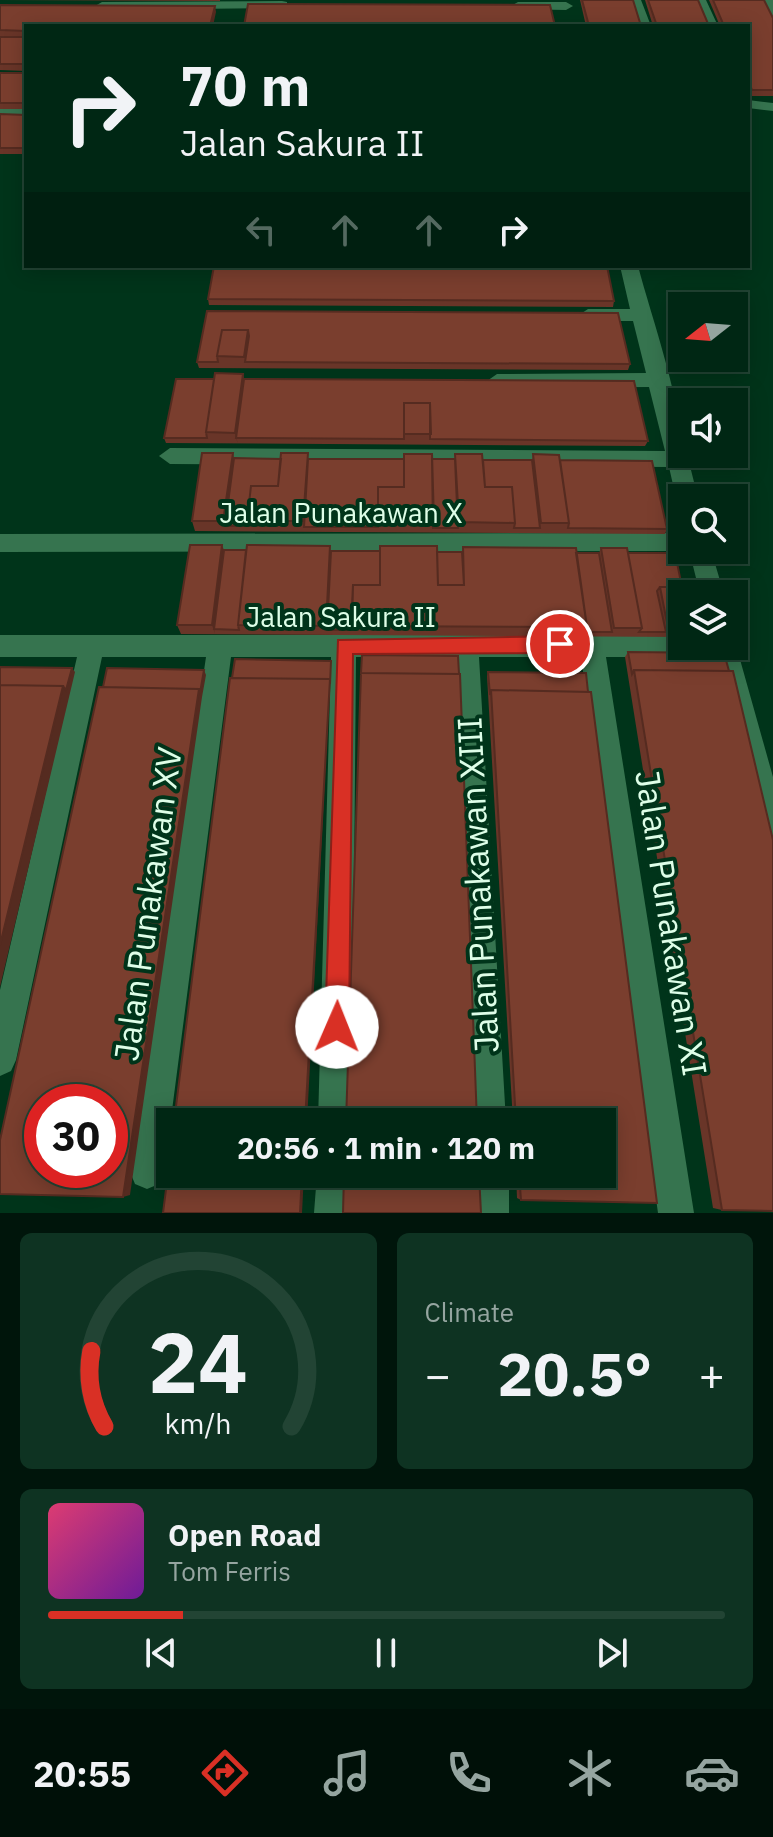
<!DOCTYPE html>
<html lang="en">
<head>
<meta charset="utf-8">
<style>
	body { margin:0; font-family:"IBM Plex Sans",sans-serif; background:#0e3322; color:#f1f3f6; height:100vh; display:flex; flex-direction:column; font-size:30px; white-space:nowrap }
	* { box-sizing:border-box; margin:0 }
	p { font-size:26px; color:#95a5a0 }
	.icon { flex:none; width:44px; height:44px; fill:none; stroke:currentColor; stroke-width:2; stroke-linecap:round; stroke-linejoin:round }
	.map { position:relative; height:1213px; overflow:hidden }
	.details { display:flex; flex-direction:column; gap:20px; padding:20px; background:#00150b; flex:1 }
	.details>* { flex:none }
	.hud { position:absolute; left:24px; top:24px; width:726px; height:244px; border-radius:0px; box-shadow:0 4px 20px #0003,0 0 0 2px #224434; background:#002714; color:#f1f3f6; overflow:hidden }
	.needle { width:52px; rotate:253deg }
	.fabs { position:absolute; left:668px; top:292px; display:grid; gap:16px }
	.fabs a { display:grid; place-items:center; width:80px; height:80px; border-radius:0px; background:#002714; box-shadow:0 4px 20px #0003,0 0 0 2px #224434; font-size:40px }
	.speed { position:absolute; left:24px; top:1084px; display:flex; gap:16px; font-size:40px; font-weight:700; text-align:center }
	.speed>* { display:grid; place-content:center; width:104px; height:104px; border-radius:50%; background:#002714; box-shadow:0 4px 20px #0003,0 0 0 2px #224434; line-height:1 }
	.speed .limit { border:12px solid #d22; background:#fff; color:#111 }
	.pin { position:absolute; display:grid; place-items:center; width:68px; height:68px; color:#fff; margin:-34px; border:4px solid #fff; border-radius:50%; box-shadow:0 2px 8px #0007 }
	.me { position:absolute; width:88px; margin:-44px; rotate:1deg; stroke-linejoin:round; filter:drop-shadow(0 0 6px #0008) }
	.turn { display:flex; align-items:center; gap:28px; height:168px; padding:0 24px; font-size:36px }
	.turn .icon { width:104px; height:104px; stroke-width:2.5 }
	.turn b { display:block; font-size:56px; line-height:68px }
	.lanes { display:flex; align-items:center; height:76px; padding:0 24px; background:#0003; justify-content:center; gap:40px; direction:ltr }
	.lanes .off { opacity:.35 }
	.big { font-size:60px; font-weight:700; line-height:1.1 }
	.details .widget { flex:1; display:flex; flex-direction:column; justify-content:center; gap:12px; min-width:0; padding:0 28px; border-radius:12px; background:#0e3322 }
	.details .dial { align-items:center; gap:0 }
	.dial svg { height:208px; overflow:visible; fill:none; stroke:#224434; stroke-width:7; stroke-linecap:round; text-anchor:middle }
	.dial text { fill:#f1f3f6; stroke:none }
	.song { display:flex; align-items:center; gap:24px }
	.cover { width:96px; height:96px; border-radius:12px; background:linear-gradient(135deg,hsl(340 70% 55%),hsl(280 70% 35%)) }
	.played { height:8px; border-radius:4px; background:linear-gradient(90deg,#d93025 20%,#224434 20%) }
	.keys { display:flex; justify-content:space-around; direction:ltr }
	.heat { display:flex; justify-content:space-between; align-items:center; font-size:44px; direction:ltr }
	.details .tiles { flex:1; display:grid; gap:20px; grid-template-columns:1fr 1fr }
	.widget:last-child { grid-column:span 2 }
	.trip { position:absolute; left:156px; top:1108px; width:460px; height:80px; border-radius:0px; background:#002714; box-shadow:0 4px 20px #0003,0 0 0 2px #224434; font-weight:700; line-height:80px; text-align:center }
	.tabs { display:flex; height:128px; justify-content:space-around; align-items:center; background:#001008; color:#95a5a0 }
	.tabs .icon { width:56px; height:56px }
	.tabs .current { color:#d93025 }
	.tabs b { font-size:36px; color:#f1f3f6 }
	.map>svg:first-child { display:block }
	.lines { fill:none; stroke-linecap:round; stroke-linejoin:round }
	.minor { fill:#36744f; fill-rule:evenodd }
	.wall { fill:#693528 }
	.shaded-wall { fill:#552b20 }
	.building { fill:#7a3e2e; stroke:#552b20; stroke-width:2; fill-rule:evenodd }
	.route { fill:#d93025; stroke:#8d1f18; stroke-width:2 }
	.labels { text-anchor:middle; stroke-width:8; stroke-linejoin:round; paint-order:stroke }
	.street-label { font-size:28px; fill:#defee8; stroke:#00341a }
	.near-street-label { font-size:34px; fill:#defee8; stroke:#00341a }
</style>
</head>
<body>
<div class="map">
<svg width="773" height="1213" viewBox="0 0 773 1213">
	<rect width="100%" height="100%" fill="#00341a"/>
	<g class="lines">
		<path class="minor" d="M629,0H641L651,26H637Z
			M694,0H706L718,26H704Z
			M761,0H773V16L768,15Z
			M282,1L287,2V8L102,10L95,6L102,2Z
			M518,2H566L573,6L566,10L513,9L511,6Z
			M748,100L773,103V111L748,108Z
			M0,109H26V119H0Z
			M620,266H638C652,319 682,402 682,454H687L698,498H682V505L676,498L669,467L170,464L159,456L170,448L665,451L649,387L497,388L487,381L497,374L646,373L633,321H588L579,315L588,309H630Z
			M682,533V550H686L682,551L0,552V534Z
			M689,550H711L724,594H700Z
			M591,632L682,635V646H694L691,654L682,657H606L694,1213H658L581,657H479L506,1122H472L454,657H356L352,1122H318L331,657H231L164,1172L159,1184L147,1189L135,1184L130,1172L206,657H102L16,1060L11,1071L0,1076V990L77,657H0V635H583Z
			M734,638L773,777V844L763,840L759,830L714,646H734Z
			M317,1174H351L350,1213H314Z
			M475,1174H509V1213H479Z"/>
	</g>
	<path class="wall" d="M0,0H220V1Z
		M580,0H633L641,26H586Z
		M645,0H698L709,26H653Z
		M709,0H764L773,18V96H750L748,92V26H720Z
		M0,5L216,12L26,26V37L0,36Z
		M0,37H26V71L0,70Z
		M0,73H26V109H0Z
		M0,114L26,115V154H0Z
		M208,299L614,301L613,307L209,305Z
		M207,311L630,364L628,370L199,368L197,362Z
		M243,374L244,379L648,441L645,446L166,443L164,438L214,379Z
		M308,453V459H455V454L483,460H532L533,454L560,460L667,529L665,534L195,531L192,521L234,458L281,459Z
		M222,545L224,550L462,552L463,547L599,553L601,548L628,553L682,594V637L181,634L177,625Z
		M628,652L724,653L722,1210L713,1208L625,657Z
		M488,672L586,673L588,692H591L657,1203L521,1200L517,1198L516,1174H602V1122H513L487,676Z"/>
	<path class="shaded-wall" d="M215,6L216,12L213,26H210Z
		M243,374L245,385L236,438L238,444L235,433Z
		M233,453L235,464L225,526L223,521Z
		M222,545L225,555L214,629L215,634L212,625Z
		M331,661L307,1122H305Z
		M72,668L75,672L0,987V945L63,686Z
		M204,670L206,675L202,697L130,1195L123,1197L199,689Z
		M302,1174H304L302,1213H300Z"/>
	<path class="building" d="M582,0H633L641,26H589Z
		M648,0H698L709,26H657Z
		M713,0H764L773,18V90H752L748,81V26H724Z
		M248,4L550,5L555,26H244Z
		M0,5L215,6L210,26H26V31L0,30Z
		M0,37H26V64H0Z
		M0,73H26V103H0Z
		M0,114L26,115V148H0Z
		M214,266H607L614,301L208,299Z
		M207,311L618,313L630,364L245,362L249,336L248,330H222L217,356L218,362H197Z
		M222,330H248L244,357L217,356Z
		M215,373L243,374L235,433L206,432Z
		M176,379H214L206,432L207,438H164Z
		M244,379L634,381L648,441L430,439V403H404V439L236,438Z
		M404,403H430L431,434H404Z
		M202,453H233L223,521H192Z
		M281,453H308L303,521H247L251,486H278Z
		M404,454H432L434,522H378V487H404Z
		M455,454H482L485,487H512L515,523L459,522Z
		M533,454L559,455L569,523H541Z
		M234,458L281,459L278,486H251L247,521L248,526H225Z
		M308,459H404V487H378V527H304Z
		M432,459H455L458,528H433Z
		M483,460H532L540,528H514L515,523L512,487H485Z
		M560,460L652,461L667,529L568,528L569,523Z
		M190,545H222L212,625H177Z
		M247,545L330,546L326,626L238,625Z
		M380,546H437L438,585H464L463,547L576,548L587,627L351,626L353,585H380Z
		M601,548H627L642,628H614Z
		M224,550H246L238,625L239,630L214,629Z
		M331,551H380V585H353L352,630H327Z
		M437,552H462L464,585H438Z
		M576,553H599L612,632H585L587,627Z
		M628,553H675L682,587H660L657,591L666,632H639L642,628Z
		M660,587H686L688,594H682V628H668Z
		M628,652L724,653L729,671L634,670L632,674Z
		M362,655L458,656L459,674L361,673Z
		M235,659L331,661L330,684V679L232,678Z
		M0,667L72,668L66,690L63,686L0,685Z
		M107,668L204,670L200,693L199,689L103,687Z
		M634,670L733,671L773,840V1211L722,1210Z
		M488,672L586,673L588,692L491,690L490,695Z
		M361,673L460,674L477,1122H346Z
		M230,678L330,679L305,1122H174Z
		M0,685L63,686L0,945Z
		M99,687L199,689L123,1197L0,1194V1140ZM42,1102H110V1170H42Z
		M491,690L591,692L657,1203L521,1200L519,1174H602V1122H516Z
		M170,1158V1174H302L300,1213H163Z
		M344,1174H479L481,1213H343Z"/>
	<path class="route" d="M560,636L569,644L560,653L353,654L349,1027L346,1035L337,1039L329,1035L325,1027L338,640Z"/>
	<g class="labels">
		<g class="street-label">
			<text x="341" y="523">Jalan Punakawan X</text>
			<text x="341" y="627">Jalan Sakura II</text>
		</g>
		<g class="near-street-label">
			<text transform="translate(478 885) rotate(-93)" y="12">Jalan Punakawan XIII</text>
			<text transform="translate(148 904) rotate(-82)" y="12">Jalan Punakawan XV</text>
			<text transform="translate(671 923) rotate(81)" y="12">Jalan Punakawan XI</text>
		</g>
	</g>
</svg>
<div class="fabs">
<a><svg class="needle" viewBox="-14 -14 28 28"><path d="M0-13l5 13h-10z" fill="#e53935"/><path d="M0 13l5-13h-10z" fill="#95a5a0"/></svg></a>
<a><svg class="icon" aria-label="sound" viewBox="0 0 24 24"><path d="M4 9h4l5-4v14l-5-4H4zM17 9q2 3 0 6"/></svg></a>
<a><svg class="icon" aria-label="search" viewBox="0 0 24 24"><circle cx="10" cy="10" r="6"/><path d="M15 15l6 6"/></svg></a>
<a><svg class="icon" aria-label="layers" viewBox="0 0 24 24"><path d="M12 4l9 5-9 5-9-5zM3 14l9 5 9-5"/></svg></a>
</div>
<div class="speed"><div class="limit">30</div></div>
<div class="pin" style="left:560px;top:644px;background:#d93025"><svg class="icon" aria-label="arrive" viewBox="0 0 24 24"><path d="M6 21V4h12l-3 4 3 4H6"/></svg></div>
<svg class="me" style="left:337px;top:1027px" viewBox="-20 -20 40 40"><circle r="19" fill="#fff"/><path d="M0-13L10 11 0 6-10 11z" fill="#d93025"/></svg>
<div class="trip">20:56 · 1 min · 120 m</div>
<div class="hud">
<div class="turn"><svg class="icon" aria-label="right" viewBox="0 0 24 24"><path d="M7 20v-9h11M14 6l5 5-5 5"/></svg><div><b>70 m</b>Jalan Sakura II</div></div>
<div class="lanes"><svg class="icon off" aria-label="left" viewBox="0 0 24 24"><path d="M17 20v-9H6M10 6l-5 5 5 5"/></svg><svg class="icon off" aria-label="ahead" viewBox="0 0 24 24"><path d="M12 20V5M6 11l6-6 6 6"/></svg><svg class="icon off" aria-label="ahead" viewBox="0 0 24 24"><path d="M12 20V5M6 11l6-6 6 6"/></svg><svg class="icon" aria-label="right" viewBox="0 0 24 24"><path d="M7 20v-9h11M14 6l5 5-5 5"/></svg></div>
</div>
</div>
<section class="details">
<div class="tiles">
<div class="widget dial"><svg viewBox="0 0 100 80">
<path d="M14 69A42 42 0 1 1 86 69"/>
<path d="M14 69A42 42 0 0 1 9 40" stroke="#d93025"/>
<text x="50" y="56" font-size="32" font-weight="700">24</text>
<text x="50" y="72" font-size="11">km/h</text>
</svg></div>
<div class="widget"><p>Climate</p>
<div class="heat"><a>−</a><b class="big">20.5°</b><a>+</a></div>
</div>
<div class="widget">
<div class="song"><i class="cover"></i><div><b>Open Road</b><p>Tom Ferris</p></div></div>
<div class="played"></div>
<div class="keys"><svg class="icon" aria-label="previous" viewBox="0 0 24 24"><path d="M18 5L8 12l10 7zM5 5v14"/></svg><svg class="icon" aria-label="pause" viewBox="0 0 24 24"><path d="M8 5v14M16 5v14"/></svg><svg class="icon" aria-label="next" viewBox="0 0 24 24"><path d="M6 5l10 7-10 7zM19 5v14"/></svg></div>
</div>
</div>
</section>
<nav class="tabs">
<b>20:55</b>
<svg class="icon current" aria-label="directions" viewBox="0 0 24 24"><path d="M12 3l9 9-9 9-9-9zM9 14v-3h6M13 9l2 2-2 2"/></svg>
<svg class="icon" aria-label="music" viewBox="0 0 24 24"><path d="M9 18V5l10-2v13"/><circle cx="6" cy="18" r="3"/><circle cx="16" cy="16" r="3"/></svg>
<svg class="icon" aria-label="phone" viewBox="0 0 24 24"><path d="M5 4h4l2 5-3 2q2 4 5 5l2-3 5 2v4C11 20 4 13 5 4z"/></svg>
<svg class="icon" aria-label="climate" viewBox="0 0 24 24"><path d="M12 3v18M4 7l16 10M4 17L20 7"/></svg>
<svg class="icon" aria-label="car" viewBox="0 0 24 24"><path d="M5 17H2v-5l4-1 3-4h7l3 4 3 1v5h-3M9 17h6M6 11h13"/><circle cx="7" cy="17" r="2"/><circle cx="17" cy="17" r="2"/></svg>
</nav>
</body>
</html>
